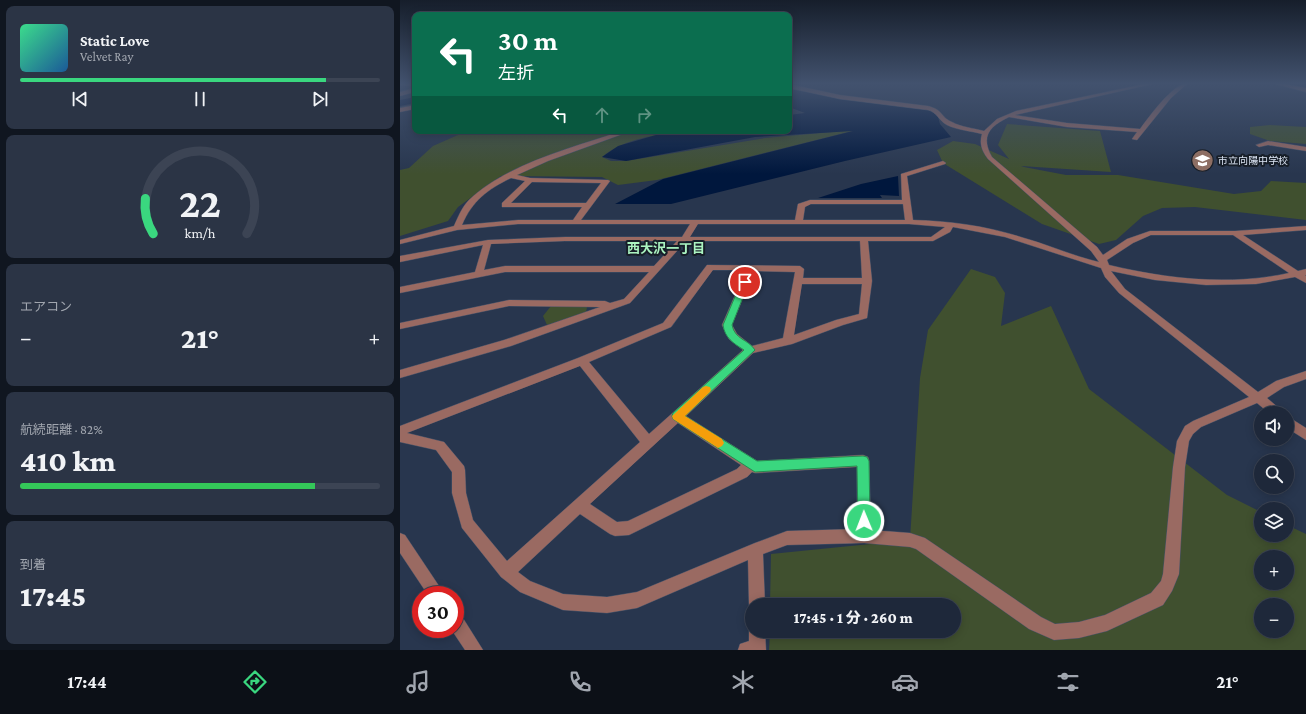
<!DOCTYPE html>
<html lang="ja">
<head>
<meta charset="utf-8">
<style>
	body { margin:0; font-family:"Crimson Pro","Noto Sans JP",serif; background:#2b3445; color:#f1f3f6; height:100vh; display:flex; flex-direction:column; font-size:15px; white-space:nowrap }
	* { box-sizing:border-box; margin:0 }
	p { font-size:13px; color:#a1a6af }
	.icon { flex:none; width:22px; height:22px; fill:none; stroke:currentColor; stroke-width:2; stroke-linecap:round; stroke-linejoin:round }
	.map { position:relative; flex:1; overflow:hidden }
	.side { display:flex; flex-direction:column; gap:6px; padding:6px; background:#101620; width:400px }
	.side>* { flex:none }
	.banner { position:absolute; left:12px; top:12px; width:380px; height:122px; border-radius:8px; box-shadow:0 2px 10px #0003,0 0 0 1px #3c4454; background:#0b6e4f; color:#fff; overflow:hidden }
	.fabs { position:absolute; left:854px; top:406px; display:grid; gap:8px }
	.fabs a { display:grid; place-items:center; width:40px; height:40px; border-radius:50%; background:#1e283a; box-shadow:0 2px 10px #0003,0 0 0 1px #3c4454; font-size:20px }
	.speed { position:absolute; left:12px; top:586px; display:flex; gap:8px; font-size:20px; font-weight:700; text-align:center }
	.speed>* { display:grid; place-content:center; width:52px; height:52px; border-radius:50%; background:#1e283a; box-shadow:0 2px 10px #0003,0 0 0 1px #3c4454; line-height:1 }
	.speed .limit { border:6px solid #d22; background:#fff; color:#111 }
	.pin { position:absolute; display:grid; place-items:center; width:34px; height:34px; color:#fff; margin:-17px; border:2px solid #fff; border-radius:50%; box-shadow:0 1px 4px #0007 }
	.me { position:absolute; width:44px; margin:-22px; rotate:359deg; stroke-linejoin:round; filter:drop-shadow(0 0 3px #0008) }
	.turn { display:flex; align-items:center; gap:14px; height:84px; padding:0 20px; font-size:18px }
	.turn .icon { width:52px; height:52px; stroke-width:2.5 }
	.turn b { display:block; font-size:28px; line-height:34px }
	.lanes { display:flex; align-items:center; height:38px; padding:0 20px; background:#0003; justify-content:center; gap:20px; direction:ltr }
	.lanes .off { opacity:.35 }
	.big { font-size:30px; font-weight:800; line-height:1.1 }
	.side .tile { flex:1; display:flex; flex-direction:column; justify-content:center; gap:6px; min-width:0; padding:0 14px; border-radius:8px; background:#2b3445 }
	.side .dial { align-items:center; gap:0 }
	.dial svg { height:104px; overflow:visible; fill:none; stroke:#3c4454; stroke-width:7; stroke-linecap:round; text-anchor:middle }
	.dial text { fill:#f1f3f6; stroke:none }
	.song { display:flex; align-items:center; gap:12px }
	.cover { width:48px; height:48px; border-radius:6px; background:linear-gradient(135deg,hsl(150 70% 55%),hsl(210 70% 35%)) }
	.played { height:4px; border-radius:2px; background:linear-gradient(90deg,#3ad77f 85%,#3c4454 85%) }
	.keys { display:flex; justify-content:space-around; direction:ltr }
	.heat { display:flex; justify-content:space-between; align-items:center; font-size:22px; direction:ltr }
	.charge { height:6px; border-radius:3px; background:linear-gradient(90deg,#34c759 82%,#3c4454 0) }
	.trip { position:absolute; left:345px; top:598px; width:216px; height:40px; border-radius:20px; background:#1e283a; box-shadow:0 2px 10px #0003,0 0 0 1px #3c4454; font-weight:800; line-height:40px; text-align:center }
	.menu { display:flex; height:64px; justify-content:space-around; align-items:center; background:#0c1017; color:#a1a6af }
	.menu .icon { width:28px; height:28px }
	.menu .current { color:#3ad77f }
	.menu b { font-size:18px; color:#f1f3f6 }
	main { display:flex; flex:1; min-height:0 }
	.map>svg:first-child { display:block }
	.green { fill:#40502f; fill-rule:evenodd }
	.water { fill:#00173d }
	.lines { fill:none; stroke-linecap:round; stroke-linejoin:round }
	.river { fill:#00173d; fill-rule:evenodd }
	.minor-casing { stroke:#455269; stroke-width:1 }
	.minor { fill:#9a6a62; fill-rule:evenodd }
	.route { fill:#3ad77f; stroke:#268c53 }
	.slow { fill:#f59e0b }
	.labels { text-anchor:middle; stroke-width:4; stroke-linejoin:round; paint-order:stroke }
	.far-poi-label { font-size:10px; fill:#dde6f5; stroke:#171e28; text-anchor:start }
	.neighbourhood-label { font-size:13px; font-weight:bold; fill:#abf4c1; stroke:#171e28 }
</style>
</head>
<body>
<main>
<section class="side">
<div class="tile">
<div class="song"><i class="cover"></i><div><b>Static Love</b><p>Velvet Ray</p></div></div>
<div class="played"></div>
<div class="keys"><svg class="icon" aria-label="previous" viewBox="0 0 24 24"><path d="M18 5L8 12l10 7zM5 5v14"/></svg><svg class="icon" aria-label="pause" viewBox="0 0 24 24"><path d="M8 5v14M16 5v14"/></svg><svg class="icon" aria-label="next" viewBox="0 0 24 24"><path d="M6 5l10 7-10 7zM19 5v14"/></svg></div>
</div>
<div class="tile dial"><svg viewBox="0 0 100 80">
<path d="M14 69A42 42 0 1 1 86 69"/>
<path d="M14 69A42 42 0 0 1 8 42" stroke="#3ad77f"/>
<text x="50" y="56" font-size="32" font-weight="700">22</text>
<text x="50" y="72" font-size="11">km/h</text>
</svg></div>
<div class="tile"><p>エアコン</p>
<div class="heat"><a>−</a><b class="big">21°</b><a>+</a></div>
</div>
<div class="tile"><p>航続距離 · 82%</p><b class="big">410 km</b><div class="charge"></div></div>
<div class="tile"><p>到着</p><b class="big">17:45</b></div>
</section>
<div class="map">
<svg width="906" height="650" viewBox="0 0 906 650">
	<rect width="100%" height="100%" fill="#28364e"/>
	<path class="green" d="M607,124L700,131L711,172L621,166L624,167L666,175H718L834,194L861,191L871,181L906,183V220L795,207L762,208L743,216L716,240L699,244L642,224L543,163L537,150L553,141L575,144L609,159L598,145Z
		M870,125L906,127V144L870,141L850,134V127Z
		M456,130L257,180L218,185L202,177L101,176L58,207L48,221L0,236V170L9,168L33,146L67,131H285C256,135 225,138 202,157L211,161H226L365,138Z
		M571,269L595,277L605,293L601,326L651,306L689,389L827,495L861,512V535H887V525L906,534V650H369L370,631H554V605H370L371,554L510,540L520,378L528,330ZM861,557H887V583H861ZM861,605H887V631H861Z
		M151,306L187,307L186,312L147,325L143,316Z"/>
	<path class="water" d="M389,89L453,100L536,110L540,124L551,137L445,161L271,204H215L263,179L453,131L355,137L226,161L202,157L218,146L256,135L285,131H389V115L405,113L389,107Z
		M498,176L499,196L480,195L482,198H418L461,184Z"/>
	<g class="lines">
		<path class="river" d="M15,97V103L0,106V100Z"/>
		<defs>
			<path id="minor" d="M0,83H15V86L0,85Z
				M749,83H757L615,115L667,123L740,129C749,117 773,83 788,83L771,98L737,140L732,139L737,132L667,127L609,117C590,126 580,136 592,157L697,247L703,255L727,239L750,231H835L906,226V230L843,235L898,271L906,269V275H905L906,276V283L895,277L856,284L806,285L755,280L711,271L725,289L858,392L876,381L906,371V379L884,387L867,398L881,410L883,413H869L857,403L801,427L793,434L789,441L785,467L779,574L772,591L763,605L707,631L679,638L654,640L629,629L516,549L510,547L464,543L387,545L363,554L365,605H352V611L349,605L348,560L237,608L207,613L163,610L120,592L101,577L62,528L52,493V472L36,450L0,442V426L178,358L263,323L307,265L400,266L404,269L403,278H462L460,241H286L230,303L111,346L0,378V370L104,340L200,307L109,306L0,329V323L109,300L205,301L210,303L224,299L249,272H105L0,293V287L75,272L83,245L0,262V256L88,240L165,237H282L290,224H118L57,230L0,244V240L54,226C58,217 62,207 69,200C106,164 174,147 222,131H231L148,161L117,175L130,178L208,180L210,181L181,220H395L398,204L410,200H502L501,174L543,161L546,163L545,164L507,176L513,220C551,221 587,226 624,238C649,245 673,256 699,262L691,251L588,159C582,151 579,144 582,134C571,131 557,130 547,125C539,121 537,112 528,110L440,99L389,88V84L440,95L528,106C544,110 540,117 552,122C561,127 573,128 584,131L597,119L616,111ZM111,178L125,181L102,203V207H182L173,220H118L62,225C72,201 88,189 111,178ZM132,182L201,183L186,203H111ZM411,204H503L505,220H403L405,207ZM298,224H509L545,227L531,237H290ZM553,227L605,237L701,268L705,277L719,293L849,397L793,421L785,426L777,441L773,467L763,574L761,581L751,593L705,615L679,622L655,624L641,617L525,538L510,533L471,530L469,461L468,457L463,455L357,461L286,416L353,353L392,344L443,325L467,318L472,281L468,241H533L550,232ZM751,235H833L889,273C829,286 768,279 709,265L707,260L733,243ZM165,241H277L254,266H105L84,270L91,244ZM313,270H346L322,325L329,339L343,350L249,434L189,362L271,327ZM354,271L395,272L383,338L352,346L337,334L332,325ZM402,284H462L459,314L436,320L394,335ZM180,366L240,442L107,561L73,520L66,493L65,470L64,466L44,442L7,433ZM278,423L341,465L337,469L228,521L217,522L190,504ZM457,467V529L387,531L355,543L237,592L207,597L163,594L130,581L118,572L180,514L210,534L215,536L229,535L347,477L352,472L355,473Z
				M872,83H880L906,88V92Z
				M15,88V92L0,96V92Z
				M15,105V109L0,112V108Z
				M868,141L906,147V151L868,145L859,147L856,145Z
				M887,416L906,428V440L887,428Z
				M0,533L5,535L45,595H28L0,553Z
				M55,613L61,615L83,650H65L51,629H55Z
				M352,625V631H365L366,650H338L340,644L349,641V631Z"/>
		</defs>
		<use href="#minor" class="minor-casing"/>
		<use href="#minor" class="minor"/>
	</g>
	<linearGradient id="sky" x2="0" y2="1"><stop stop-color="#161e2b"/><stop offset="0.48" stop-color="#42526e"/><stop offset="1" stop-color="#42526e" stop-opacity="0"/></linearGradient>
	<rect width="906" height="174" fill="url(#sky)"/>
	<path class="route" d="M342,280H348L349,282L332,325C335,340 348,339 355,350L285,416L357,461L463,456L467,457L469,461L470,521L469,525L464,527L460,525L458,521L457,466L355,472L273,419L272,416L273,413L344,350C333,343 325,338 323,325Z"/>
	<path class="slow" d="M306,386L310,387L311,390L310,392L285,416L322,439L324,443L322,446L318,448L273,419L272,416L303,387Z"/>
	<defs>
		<symbol id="school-disc" viewBox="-11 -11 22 22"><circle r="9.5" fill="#8d6e63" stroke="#171e28"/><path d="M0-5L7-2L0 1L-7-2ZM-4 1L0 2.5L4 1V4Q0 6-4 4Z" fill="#fff"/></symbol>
	</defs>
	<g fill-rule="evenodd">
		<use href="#school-disc" x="790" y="148" width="25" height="25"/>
	</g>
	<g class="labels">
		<g class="far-poi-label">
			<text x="818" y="164">市立向陽中学校</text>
		</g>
		<g class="neighbourhood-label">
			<text x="266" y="253">西大沢一丁目</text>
		</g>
	</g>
</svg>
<div class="fabs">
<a><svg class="icon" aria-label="sound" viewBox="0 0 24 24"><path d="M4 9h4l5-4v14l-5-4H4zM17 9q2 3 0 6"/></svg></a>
<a><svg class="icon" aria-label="search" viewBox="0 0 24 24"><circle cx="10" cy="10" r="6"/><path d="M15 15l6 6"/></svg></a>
<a><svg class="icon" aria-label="layers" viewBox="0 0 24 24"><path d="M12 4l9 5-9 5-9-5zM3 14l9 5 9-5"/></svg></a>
<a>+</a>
<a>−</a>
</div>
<div class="speed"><div class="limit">30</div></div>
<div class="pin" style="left:345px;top:282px;background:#d93025"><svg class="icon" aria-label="arrive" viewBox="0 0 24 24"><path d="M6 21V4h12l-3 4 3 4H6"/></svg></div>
<svg class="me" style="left:464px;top:521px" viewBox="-20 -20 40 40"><circle r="17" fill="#3ad77f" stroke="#fff" stroke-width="3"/><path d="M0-11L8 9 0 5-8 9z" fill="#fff"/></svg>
<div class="trip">17:45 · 1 分 · 260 m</div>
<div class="banner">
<div class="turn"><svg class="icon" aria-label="left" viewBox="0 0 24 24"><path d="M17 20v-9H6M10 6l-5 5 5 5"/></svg><div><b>30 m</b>左折</div></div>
<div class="lanes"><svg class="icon" aria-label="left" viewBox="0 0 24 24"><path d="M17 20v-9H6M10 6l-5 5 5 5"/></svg><svg class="icon off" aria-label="ahead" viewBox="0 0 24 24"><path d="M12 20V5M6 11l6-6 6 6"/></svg><svg class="icon off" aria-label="right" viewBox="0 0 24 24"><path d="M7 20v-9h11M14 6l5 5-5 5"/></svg></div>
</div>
</div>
</main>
<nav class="menu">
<b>17:44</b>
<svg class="icon current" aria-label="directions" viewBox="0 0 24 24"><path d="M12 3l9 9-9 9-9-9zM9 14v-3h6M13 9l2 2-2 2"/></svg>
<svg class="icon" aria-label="music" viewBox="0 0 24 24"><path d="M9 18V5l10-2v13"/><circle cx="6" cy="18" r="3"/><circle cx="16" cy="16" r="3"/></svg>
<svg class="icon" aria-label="phone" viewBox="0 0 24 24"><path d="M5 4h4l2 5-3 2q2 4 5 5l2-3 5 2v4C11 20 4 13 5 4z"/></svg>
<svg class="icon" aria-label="climate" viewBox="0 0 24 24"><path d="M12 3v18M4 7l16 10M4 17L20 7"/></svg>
<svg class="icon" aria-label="car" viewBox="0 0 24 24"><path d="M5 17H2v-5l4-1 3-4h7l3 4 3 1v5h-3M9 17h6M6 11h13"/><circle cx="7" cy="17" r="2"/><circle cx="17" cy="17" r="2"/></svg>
<svg class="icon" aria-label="filters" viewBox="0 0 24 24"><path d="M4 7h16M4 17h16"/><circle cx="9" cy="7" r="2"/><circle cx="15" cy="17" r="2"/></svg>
<b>21°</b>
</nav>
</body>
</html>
